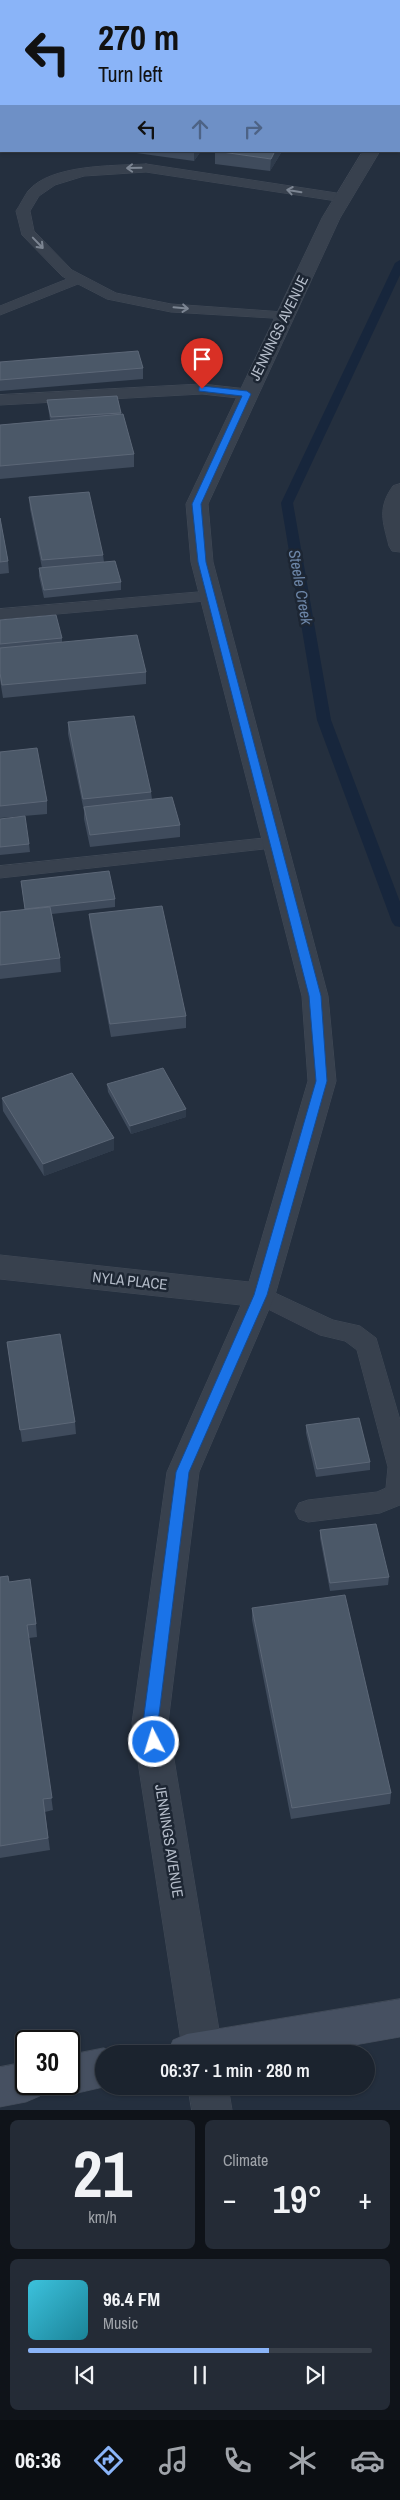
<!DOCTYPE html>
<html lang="en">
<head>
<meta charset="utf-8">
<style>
	body { margin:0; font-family:"Archivo Narrow",sans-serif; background:#242b36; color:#f1f3f6; height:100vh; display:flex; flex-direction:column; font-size:19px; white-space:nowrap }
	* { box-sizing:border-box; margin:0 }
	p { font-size:16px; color:#a0a4aa }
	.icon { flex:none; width:28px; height:28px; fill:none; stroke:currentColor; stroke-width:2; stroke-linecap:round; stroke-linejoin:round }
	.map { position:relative; height:2110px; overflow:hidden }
	.side { display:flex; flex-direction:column; gap:10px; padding:10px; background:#0f1319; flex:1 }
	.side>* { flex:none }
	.hud { position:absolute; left:0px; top:0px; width:400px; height:152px; box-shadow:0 1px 4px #0004,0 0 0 1px #39404a; background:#8ab4f8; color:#111; overflow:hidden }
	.speed { position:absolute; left:15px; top:2030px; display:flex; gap:10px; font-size:25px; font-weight:700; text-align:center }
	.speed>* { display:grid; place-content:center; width:65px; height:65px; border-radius:50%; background:#1b232e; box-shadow:0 1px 4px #0004,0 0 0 1px #39404a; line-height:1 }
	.speed .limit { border:2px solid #111; border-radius:8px; background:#fff; color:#111 }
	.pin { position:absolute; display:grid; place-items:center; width:42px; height:42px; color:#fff; margin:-51px -21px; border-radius:50% 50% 50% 0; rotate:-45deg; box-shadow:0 0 5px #0007 }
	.pin .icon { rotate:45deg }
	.me { position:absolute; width:55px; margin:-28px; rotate:355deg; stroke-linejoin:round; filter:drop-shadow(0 0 4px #0008) }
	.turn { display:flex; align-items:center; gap:18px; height:105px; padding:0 15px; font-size:22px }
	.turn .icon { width:65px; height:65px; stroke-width:2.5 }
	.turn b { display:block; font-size:35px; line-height:42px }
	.lanes { display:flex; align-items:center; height:48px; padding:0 15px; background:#0003; justify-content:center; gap:25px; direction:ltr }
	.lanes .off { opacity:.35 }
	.big { font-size:38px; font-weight:600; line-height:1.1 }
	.side .tile { flex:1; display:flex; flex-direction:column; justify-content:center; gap:8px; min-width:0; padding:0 18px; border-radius:8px; background:#242b36 }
	.side .dial { align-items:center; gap:0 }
	.dial b { font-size:65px; line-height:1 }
	.song { display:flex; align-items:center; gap:15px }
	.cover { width:60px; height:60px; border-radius:8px; background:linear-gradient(135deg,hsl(190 70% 55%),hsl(190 70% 35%)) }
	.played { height:5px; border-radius:2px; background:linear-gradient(90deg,#8ab4f8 70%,#39404a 70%) }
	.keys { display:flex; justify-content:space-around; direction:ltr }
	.heat { display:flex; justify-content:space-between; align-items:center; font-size:28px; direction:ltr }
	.side .tiles { flex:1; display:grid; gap:10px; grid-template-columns:1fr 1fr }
	.tile:last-child { grid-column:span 2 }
	.trip { position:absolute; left:95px; top:2045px; width:280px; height:50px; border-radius:25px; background:#1b232e; box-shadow:0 1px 4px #0004,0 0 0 1px #39404a; font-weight:600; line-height:50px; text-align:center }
	.tabs { display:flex; height:80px; justify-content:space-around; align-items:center; background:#0b0e12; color:#a0a4aa }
	.tabs .icon { width:35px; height:35px }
	.tabs .selected { color:#8ab4f8 }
	.tabs b { font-size:22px; color:#f1f3f6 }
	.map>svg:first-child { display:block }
	.green { fill:#263c3f }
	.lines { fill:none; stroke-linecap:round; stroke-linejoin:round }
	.stream { fill:#17263c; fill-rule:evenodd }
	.service-casing { stroke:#414a57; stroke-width:1 }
	.minor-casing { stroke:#414a57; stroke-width:1 }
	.secondary-casing { stroke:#414a57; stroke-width:1 }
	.service { fill:#38414e; fill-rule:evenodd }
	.minor { fill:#38414e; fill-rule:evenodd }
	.secondary { fill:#465061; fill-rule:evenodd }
	.wall { fill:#3f4b5c }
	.shaded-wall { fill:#2f3b4b }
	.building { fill:#4b5868; stroke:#5c6777 }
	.oneway { stroke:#7c8592 }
	.route { fill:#1a73e8; stroke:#114b97 }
	.labels { text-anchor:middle; stroke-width:5; stroke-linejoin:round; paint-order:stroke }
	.street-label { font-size:15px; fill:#b4bcc9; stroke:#1d2633 }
	.water-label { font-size:16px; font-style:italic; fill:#6d86a8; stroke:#1d2633 }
</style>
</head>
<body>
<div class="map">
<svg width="400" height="2110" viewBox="0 0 400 2110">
	<rect width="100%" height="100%" fill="#242f3e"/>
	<path class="green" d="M0,0H389L1,1L0,79Z"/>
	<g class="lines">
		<path class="stream" d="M400,260V275L293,503L331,720L400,902V927L395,926L392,922L317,720L281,503L395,263Z"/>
		<defs>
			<path id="service" d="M146,164L343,194L350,198L343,202L146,172L84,176L55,185L39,196L30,211L34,231L72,270L116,293L171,304L284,312L289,313L291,316L289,319L171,312L107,299L78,284L0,315V306L67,279L62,276L22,235L16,211C20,205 24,197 28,191C51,164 113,166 146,164Z
				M202,384L247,389L255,394L247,399L202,394L0,405V395Z
				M211,591L217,592L220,596L217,600L0,619V609Z
				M275,837L282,839L285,843L282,847L0,878V866Z
				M260,1286L333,1320L360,1326L376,1338L400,1420V1505L380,1513L308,1522L299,1519L295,1511L299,1503L308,1500L377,1492L386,1488L388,1467L357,1350L345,1341L320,1335L252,1301L248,1295L252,1289Z"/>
			<path id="minor" d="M363,151H380L340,218L208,504L213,562L328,996L336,1081L275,1295L199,1472L168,1723L223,2054H183L132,1723L167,1472L241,1305L0,1279V1255L249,1282L308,1081L302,996L191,562L186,504L322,218Z
				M400,484V552L392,551L389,546C383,522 377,508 393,486Z
				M188,2086H228L232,2110H192Z"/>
			<path id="secondary" d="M400,1999V2037L304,2054H167L173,2040L187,2034Z
				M104,2048L117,2054H104V2086H108L69,2095L55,2089L53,2084H69V2055Z
				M26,2062V2084H45L40,2096L26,2102L0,2107V2067Z"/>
		</defs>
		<use href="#service" class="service-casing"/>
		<use href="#minor" class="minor-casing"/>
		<use href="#secondary" class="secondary-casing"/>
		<use href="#service" class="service"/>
		<use href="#minor" class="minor"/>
		<use href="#secondary" class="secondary"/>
	</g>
	<path class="wall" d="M0,76H1V111H0Z
		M129,151H201L194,161L129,152Z
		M215,151H281V153L270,171L215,164Z
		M0,362L143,368V379L0,391Z
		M117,396L121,414L134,454V467L0,479V425L50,420L47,400Z
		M29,497L103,555L104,562L121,582V590L44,598L39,576V568H42L30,509Z
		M0,518L8,561L9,573L0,574Z
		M0,620L62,638V642L146,672V684L3,698L0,680Z
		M68,722L151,792L152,799L180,825V837L90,847L84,819V811L68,734Z
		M0,752L47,801V814L0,818Z
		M0,819L29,844L30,852L0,855Z
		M21,881L115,899V907L52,914L60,958L61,972L0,979V912L25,910Z
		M89,914L186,1016V1028L111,1037L90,926Z
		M107,1084L186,1109V1117L131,1134L108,1092Z
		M2,1098L114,1150L44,1176L3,1111Z
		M7,1342L75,1422L76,1434L22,1442Z
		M306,1425L370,1462V1470L316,1477L306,1433Z
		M320,1530L389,1577L388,1585L330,1591L320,1538Z
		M0,1577L9,1582L36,1624L37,1637L29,1638L53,1810L45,1812L50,1850L0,1858Z
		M252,1608L391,1793L390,1804L291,1819L252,1620Z"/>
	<path class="shaded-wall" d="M194,151H201L194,161Z
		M275,151H281V153L270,171L271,159Z
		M186,1109V1117L131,1134L130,1126Z
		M114,1138V1150L44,1176L43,1164Z"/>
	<path class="building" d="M0,76H1V99H0Z
		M215,151H275L271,159Z
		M138,351L143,368L0,380V362Z
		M117,396L121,413L51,417L47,400Z
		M123,414L134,454L0,466V425Z
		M89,492L103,555L42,560L29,497Z
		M0,518L8,561L0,562Z
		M115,561L121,582L44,590L39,568Z
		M56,615L62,638L0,644V620Z
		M137,635L146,672L2,685L0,673V648Z
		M134,716L151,792L83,799L68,722Z
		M37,748L47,801L0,806V752Z
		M172,797L180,825L90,835L84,807Z
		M25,816L29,844L0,847V819Z
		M109,871L115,899L25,909L21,881Z
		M162,906L186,1016L110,1024L89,914Z
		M50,907L60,958L0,965V912Z
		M163,1068L186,1109L130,1126L107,1084Z
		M72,1073L114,1138L43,1164L2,1098Z
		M60,1334L75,1422L20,1430L7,1342Z
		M359,1418L370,1462L317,1469L306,1425Z
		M376,1524L389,1577L330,1583L320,1530Z
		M8,1576L9,1582L30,1579L36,1624L27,1625L52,1798L43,1799L48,1838L0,1846V1577Z
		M345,1595L391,1793L292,1808L252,1608Z"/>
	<defs><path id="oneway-shaft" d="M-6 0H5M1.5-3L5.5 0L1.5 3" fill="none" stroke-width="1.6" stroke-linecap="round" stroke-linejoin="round" transform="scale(1.25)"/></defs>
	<g class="oneway">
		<use href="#oneway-shaft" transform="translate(134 168) rotate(179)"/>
		<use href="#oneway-shaft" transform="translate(294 191) rotate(-171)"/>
		<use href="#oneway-shaft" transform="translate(38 243) rotate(46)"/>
		<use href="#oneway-shaft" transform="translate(181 308) rotate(5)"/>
	</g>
	<path class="route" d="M202,386L247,391L251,394L201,504L206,562L321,996L327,1081L267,1295L189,1472L158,1723L161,1742L159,1747L154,1749L148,1747L143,1723L176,1472L254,1295L316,1081L309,996L198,562L192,504L242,396L199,391V387Z"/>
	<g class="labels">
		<g class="street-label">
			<text transform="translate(279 328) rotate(-64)" y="5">JENNINGS AVENUE</text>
			<text transform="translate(130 1281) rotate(6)" y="5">NYLA PLACE</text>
			<text transform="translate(169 1841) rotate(81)" y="5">JENNINGS AVENUE</text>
		</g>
		<g class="water-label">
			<text transform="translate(301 587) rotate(80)" y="6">Steele Creek</text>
		</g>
	</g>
</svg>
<div class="speed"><div class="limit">30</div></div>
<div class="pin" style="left:202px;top:389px;background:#d93025"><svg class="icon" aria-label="arrive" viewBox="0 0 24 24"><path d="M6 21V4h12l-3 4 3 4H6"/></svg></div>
<svg class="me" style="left:154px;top:1742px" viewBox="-20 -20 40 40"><circle r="17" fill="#1a73e8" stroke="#fff" stroke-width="3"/><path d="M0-11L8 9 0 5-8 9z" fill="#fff"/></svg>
<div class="trip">06:37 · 1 min · 280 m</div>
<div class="hud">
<div class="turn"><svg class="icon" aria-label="left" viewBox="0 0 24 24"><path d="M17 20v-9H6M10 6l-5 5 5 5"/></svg><div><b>270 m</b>Turn left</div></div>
<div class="lanes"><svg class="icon" aria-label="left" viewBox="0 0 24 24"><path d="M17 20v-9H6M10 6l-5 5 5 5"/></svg><svg class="icon off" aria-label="ahead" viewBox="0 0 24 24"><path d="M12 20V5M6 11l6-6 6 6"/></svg><svg class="icon off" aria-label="right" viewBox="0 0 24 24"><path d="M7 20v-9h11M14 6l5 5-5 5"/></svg></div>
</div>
</div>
<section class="side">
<div class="tiles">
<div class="tile dial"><b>21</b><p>km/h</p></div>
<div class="tile"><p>Climate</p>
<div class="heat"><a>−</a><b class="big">19°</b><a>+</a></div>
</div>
<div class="tile">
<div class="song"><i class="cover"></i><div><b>96.4 FM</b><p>Music</p></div></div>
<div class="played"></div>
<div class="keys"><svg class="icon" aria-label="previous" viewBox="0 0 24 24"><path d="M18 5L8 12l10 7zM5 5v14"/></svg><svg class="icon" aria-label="pause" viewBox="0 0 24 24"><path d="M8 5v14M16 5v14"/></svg><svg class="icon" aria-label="next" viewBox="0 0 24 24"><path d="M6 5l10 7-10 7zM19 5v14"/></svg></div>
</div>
</div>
</section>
<nav class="tabs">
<b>06:36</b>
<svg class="icon selected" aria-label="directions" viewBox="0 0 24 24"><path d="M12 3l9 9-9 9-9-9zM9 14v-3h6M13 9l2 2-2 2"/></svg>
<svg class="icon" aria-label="music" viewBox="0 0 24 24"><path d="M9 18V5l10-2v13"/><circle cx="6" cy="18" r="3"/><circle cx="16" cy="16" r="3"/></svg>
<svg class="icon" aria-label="phone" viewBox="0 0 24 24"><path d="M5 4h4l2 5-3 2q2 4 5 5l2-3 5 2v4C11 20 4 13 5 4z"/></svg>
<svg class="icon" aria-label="climate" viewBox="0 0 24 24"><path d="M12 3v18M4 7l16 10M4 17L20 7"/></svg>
<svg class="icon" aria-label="car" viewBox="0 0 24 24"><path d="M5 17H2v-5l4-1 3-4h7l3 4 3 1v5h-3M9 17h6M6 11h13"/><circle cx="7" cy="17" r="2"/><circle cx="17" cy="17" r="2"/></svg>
</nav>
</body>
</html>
